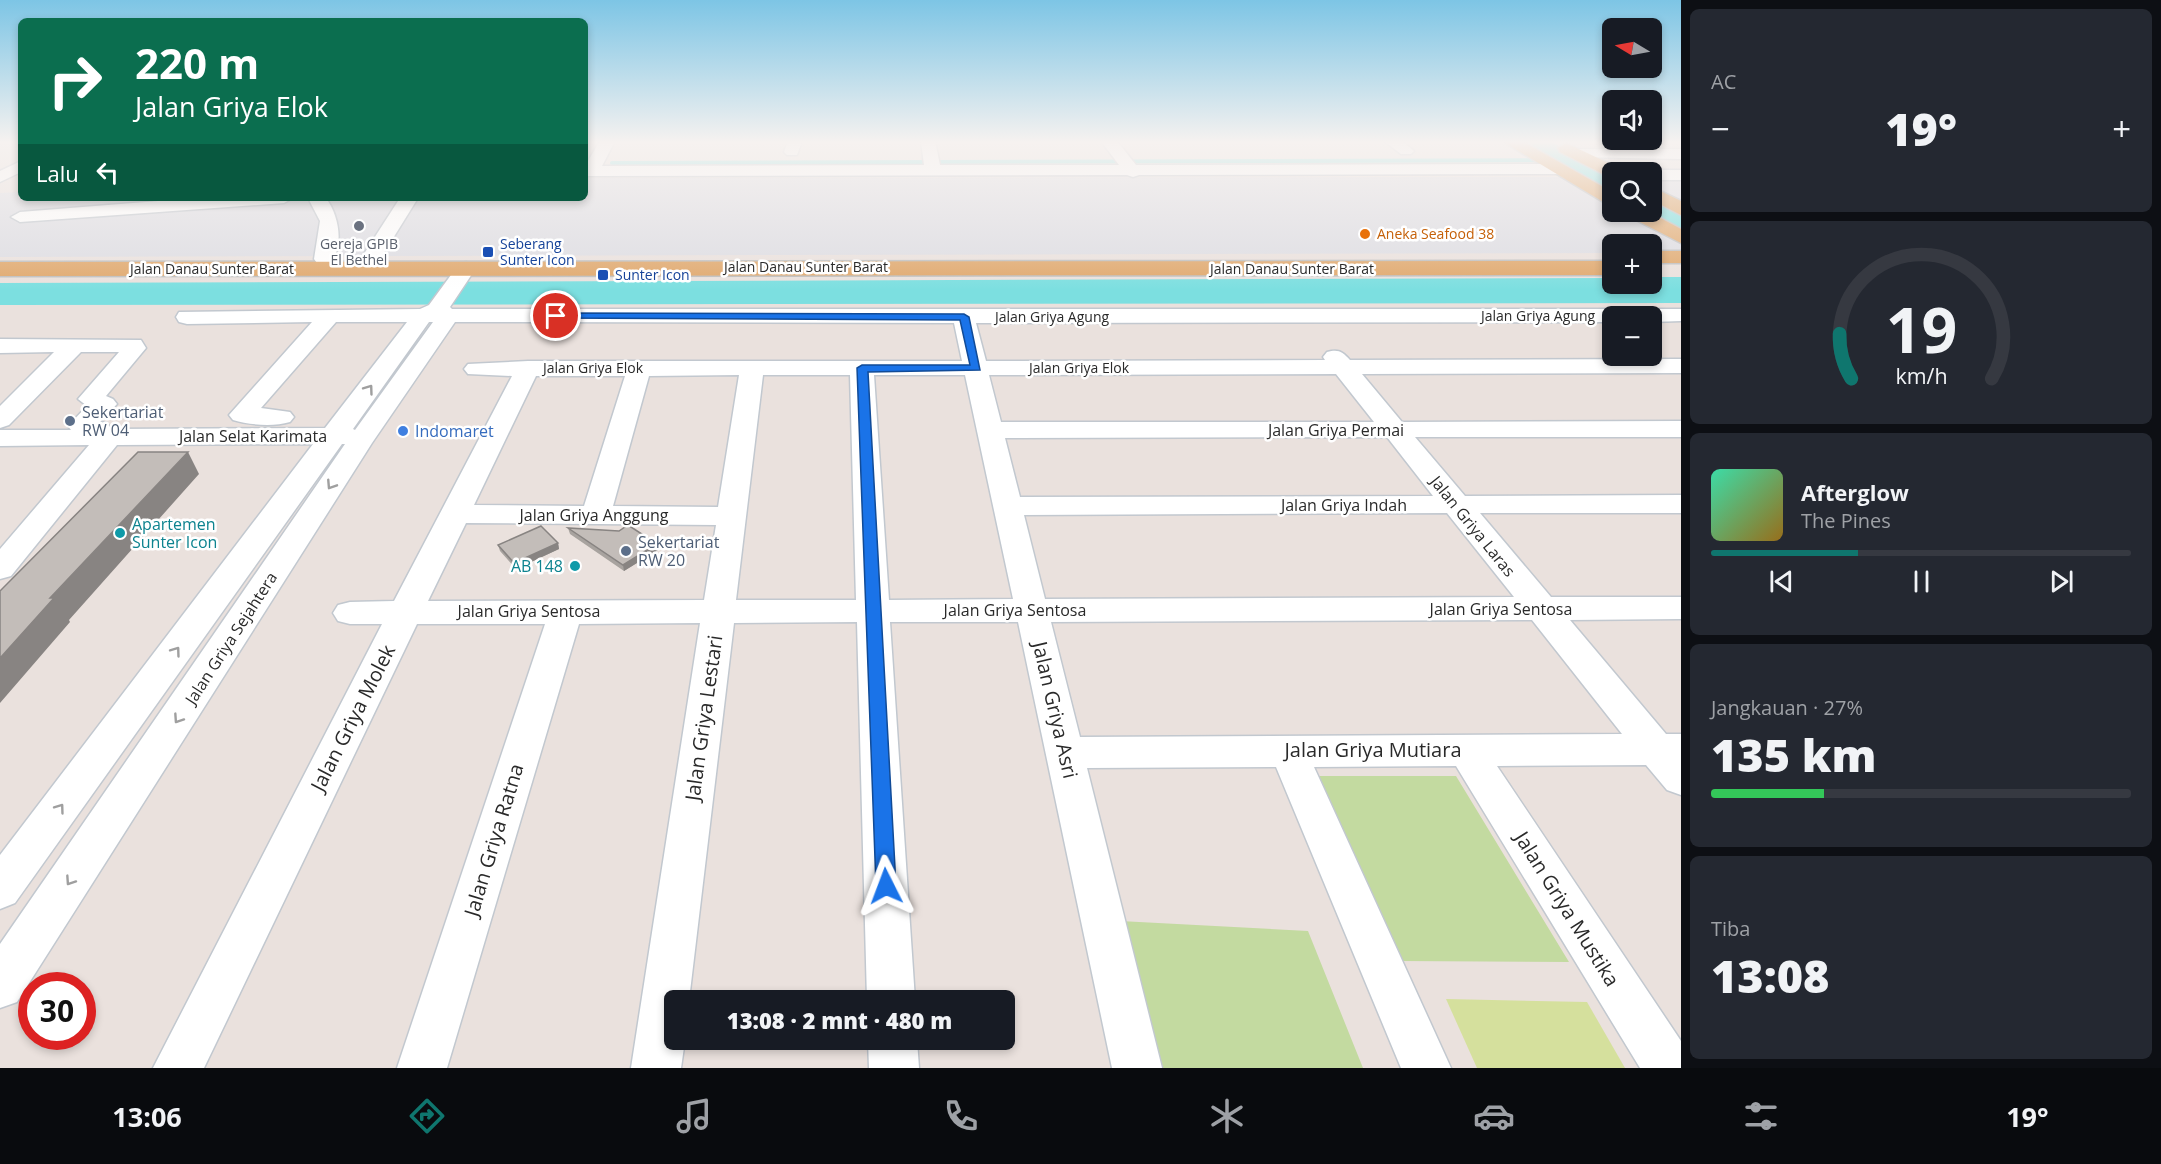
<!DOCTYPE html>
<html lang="id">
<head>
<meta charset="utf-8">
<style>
	body { margin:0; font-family:"Open Sans",sans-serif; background:#242831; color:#f1f3f6; height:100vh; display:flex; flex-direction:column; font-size:22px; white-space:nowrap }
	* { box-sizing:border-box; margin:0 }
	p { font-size:20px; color:#9ea1a6 }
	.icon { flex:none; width:33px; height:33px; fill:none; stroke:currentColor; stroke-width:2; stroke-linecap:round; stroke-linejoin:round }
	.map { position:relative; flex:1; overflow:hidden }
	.sheet { display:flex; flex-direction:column; gap:9px; padding:9px; background:#0d0f14; width:480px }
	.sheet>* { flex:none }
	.hud { position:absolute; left:18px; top:18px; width:570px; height:183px; border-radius:9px; box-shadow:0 3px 9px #0003; background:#0b6e4f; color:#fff; overflow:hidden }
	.needle { width:39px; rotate:280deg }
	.controls { position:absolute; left:1602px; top:18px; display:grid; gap:12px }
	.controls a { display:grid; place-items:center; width:60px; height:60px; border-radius:9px; background:#171b24; box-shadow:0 3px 9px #0003; font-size:30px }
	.speed { position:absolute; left:18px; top:972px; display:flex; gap:12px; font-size:30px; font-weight:700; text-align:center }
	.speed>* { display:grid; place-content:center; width:78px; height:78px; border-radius:50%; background:#171b24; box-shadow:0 3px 9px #0003; line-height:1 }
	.speed .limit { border:9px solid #d22; background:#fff; color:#111 }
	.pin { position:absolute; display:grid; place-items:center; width:51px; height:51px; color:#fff; margin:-26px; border:3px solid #fff; border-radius:50%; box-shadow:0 2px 6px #0007 }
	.me { position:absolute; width:66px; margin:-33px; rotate:357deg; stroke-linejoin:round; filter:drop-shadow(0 0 4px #0008) }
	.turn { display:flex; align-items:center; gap:21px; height:126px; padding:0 18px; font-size:27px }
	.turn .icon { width:78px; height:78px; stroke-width:2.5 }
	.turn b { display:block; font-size:42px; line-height:51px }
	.then { display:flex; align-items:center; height:57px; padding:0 18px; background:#0003; gap:12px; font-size:22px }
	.big { font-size:45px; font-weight:800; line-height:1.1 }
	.sheet .widget { flex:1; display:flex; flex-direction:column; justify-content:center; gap:9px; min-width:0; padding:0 21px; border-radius:9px; background:#242831 }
	.sheet .dial { align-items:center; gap:0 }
	.dial svg { height:156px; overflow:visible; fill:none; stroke:#363941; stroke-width:7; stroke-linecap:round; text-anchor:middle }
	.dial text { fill:#f1f3f6; stroke:none }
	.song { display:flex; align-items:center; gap:18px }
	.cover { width:72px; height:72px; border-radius:9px; background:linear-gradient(135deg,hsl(160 70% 55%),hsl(40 70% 35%)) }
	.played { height:6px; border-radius:3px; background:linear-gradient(90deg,#0f766e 35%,#363941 35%) }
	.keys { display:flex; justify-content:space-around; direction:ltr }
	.heat { display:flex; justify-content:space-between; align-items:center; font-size:33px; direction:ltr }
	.charge { height:9px; border-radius:4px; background:linear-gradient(90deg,#34c759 27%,#363941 0) }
	.trip { position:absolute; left:664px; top:990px; width:351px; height:60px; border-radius:9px; background:#171b24; box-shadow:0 3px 9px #0003; font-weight:800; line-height:60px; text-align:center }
	.tab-bar { display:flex; height:96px; justify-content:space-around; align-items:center; background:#090b0e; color:#9ea1a6 }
	.tab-bar .icon { width:42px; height:42px }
	.tab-bar .active { color:#0f766e }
	.tab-bar b { font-size:27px; color:#f1f3f6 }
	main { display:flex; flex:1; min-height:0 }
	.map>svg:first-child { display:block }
	.industrial { fill:#dddde3 }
	.green { fill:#c3daa0 }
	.pitch { fill:#d5e09d }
	.water { fill:#7cdfe0 }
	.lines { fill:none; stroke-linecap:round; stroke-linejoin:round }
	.stream { stroke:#7cdfe0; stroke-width:4 }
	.river { fill:#7cdfe0; fill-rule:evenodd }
	.minor-casing { stroke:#c2c8cf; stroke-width:3 }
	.major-casing { stroke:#bfbfbf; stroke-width:3 }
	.minor { fill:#fff; fill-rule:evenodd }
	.major { fill:#e0a86c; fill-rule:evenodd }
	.wall { fill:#a8a39f }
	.shaded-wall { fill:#888482 }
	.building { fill:#c3bdb9; stroke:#888482; stroke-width:1.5 }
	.oneway { stroke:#9f9f9f }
	.route { fill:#1a73e8; stroke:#114b97; stroke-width:1.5 }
	.worship-dot { fill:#6b7280; stroke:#fff; stroke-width:2 }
	.food-dot { fill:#e8710a; stroke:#fff; stroke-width:2 }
	.transit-dot { fill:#1a4fb4; stroke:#fff; stroke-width:2 }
	.service-dot { fill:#5c6f8a; stroke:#fff; stroke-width:2 }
	.shop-dot { fill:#3f7fe0; stroke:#fff; stroke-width:2 }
	.culture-dot { fill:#0f9aa8; stroke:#fff; stroke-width:2 }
	.labels { text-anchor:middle; stroke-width:5; stroke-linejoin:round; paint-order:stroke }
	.far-food-label { font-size:14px; fill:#c56008; stroke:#fff; text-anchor:start }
	.far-worship-label { font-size:14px; fill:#5b616d; stroke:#fff }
	.far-transit-label { font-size:14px; fill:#164399; stroke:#fff; text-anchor:start }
	.far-street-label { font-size:14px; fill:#2a2a2a; stroke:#fff }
	.service-label { font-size:16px; fill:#4e5e75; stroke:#fff; text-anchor:start }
	.street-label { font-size:16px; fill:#2a2a2a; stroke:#fff }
	.shop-label { font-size:16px; fill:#366cbe; stroke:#fff; text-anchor:start }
	.culture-label { font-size:16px; fill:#0d838f; stroke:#fff; text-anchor:start }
	.near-street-label { font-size:20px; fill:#2a2a2a; stroke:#fff }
</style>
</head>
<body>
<main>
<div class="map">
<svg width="1681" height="1068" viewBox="0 0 1681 1068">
	<rect width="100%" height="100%" fill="#eae1dd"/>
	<path class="industrial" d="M1612,177V212H1652V177H1681V253H1652V244H1612V253L0,257V193L21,192V198H166L160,203L242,198H585V178Z"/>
	<path class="green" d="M1316,776H1456L1569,962L1398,961Z
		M1120,921L1308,931L1363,1068H1150Z"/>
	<path class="pitch" d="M1446,999L1587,1002L1625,1068H1477Z"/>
	<path class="water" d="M1652,277H1681V303L0,305V283L1612,278V284H1652Z"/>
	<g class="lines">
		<path class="stream" d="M612,163L1568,160"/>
		<path class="river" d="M1525,141H1549L1612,175V190L1604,189Z
			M1652,199L1681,213V230L1645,212H1652Z"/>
		<defs>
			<path id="minor" d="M600,141H615L602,166L924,165L921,141H935L940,165H1119L1101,141H1117L1136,165L1560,164L1568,169L1560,174L1139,175L1133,177L1127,175L585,176V166Z
				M788,141H802L797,155H787L784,152Z
				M1384,141H1402L1414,151L1411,154H1401Z
				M1578,149H1681V159L1573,157L1570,154Z
				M21,161V172L0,182V171Z
				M1652,170H1681V180H1652V172H1646Z
				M196,198H293L284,203L20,222L11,217L20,212Z
				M308,198H326C339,216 344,244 331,263H317L314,259L320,221Z
				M400,198H418L377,264H363L360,260Z
				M466,262L473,264L476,268L450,307L452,309H1681V321L1652,322V316H1612V322L976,323L986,361L1325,360L1323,357L1327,352C1338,349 1342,351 1350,360L1681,359V373L1362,374L1402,422L1681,421V437H1415L1465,496L1681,495V513H1480L1551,597H1681V619L1570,620L1666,734H1681V795L1667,790L1646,765L1497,766L1681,1041V1068H1640L1456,766L1314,767L1451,1068H1401L1276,767L1087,768L1162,1068H1112L1018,622H890L915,1000H867L857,622L734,623L689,1000H675V1040H685L681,1068H631L700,623L579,624L447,1068H397L545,624H417L204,1068H153L382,624H350L338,621L333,613L338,605L350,602L394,601L512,376L468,374L464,369L468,364L528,361H962L954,323L455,322L372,443L17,1002L0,1008V944L345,444H342L15,903L0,909V855L313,444L117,445L11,576L0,579V549L89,445L0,446V430H71L68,426L87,406L78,399L119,352H81L9,425L0,428V406L54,352L0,353V339L141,340L146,348L106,396L113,399L117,404L100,422L107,423L111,429L325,428L407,322H336L261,408L290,412L294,417L290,422C273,427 250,425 233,420L229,415L312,322L187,324L179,322L176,317L179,312L420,309L429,305L459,264ZM429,322H433L355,430L353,429ZM1336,374L1374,422H1001L989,375ZM739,375L718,507L613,506L649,376ZM763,375H850L856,600H736ZM874,375H965L1013,599L889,600ZM536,376H625L584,506L474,505ZM1387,437L1433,496L1020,497L1005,438ZM1447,513L1514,597L1045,599L1024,515ZM466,523L716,525L704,600L428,601ZM1532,620L1622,734L1080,737L1051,622Z
				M868,1040H917L919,1068H869Z"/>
			<path id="major" d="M1502,141H1522L1612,192V205L1605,203Z
				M1566,143L1619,168L1622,172H1612V177L1607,176L1560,152L1558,148Z
				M1652,187L1681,201V215L1652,200Z
				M1626,212H1649L1681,229V243L1628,216Z
				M1652,251H1681V263H1652Z
				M1612,261V275L0,276V262Z"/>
		</defs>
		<use href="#minor" class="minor-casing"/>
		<use href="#major" class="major-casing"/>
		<use href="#minor" class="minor"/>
		<use href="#major" class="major"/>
	</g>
	<path class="wall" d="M568,528L657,544L658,550L624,571L570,534Z
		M558,543L559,549L516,569L500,551L498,545Z"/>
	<path class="shaded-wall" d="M188,452L199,474L69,620L70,622L0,703V658L50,598Z
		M558,543L559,549L516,569L514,563Z
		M657,544L658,550L624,571L623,565Z"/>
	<path class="building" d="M138,452H188L50,598H54L0,658V591Z
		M628,525L657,544L623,565L568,528L619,531Z
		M541,526L558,543L514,563L498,545Z"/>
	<defs><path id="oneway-chevron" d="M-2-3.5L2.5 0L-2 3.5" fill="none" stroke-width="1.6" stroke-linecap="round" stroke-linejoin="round" transform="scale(1.5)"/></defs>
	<g class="oneway">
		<use href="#oneway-chevron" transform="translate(369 389) rotate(-54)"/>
		<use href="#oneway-chevron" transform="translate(331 485) rotate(123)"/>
		<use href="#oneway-chevron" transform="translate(176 651) rotate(-54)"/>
		<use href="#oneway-chevron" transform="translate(178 719) rotate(124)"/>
		<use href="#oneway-chevron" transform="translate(60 808) rotate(-54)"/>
		<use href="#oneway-chevron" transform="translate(70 881) rotate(124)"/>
	</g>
	<linearGradient id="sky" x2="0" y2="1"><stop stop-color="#7dc5e5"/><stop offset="0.49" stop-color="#f6f2f0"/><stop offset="1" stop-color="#f6f2f0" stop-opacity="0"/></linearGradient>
	<rect width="1681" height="290" fill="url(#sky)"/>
	<path class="route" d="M556,313L964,314L969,317L980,370L868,372L896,886L893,892L886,895L879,892L876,886L857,368L862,365H970L960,320L553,318L551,316Z"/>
	<circle class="worship-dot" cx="359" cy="226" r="6"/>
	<circle class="food-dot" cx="1365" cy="234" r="6"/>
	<g class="transit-dot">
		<rect x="482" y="246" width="12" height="12" rx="3"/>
		<rect x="597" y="269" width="12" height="12" rx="3"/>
	</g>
	<g class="service-dot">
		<circle cx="70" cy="421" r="6"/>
		<circle cx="626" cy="551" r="6"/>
	</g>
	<circle class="shop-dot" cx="403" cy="431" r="6"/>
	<g class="culture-dot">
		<circle cx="120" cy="533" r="6"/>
		<circle cx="575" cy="566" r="6"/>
	</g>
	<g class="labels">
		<g class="far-food-label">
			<text x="1377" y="239">Aneka Seafood 38</text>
		</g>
		<g class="far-worship-label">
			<text x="359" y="249">Gereja GPIB<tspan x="359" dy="16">El Bethel</tspan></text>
		</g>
		<g class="far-transit-label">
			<text x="500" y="249">Seberang<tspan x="500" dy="16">Sunter Icon</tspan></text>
			<text x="615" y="280">Sunter Icon</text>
		</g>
		<g class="far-street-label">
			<text x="806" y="272">Jalan Danau Sunter Barat</text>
			<text x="212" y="274">Jalan Danau Sunter Barat</text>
			<text x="1292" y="274">Jalan Danau Sunter Barat</text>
			<text x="1538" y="321">Jalan Griya Agung</text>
			<text x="1052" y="322">Jalan Griya Agung</text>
			<text x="593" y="373">Jalan Griya Elok</text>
			<text x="1079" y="373">Jalan Griya Elok</text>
		</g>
		<g class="service-label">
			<text x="82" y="418">Sekertariat<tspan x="82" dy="18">RW 04</tspan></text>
			<text x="638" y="548">Sekertariat<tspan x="638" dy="18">RW 20</tspan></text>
		</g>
		<g class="street-label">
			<text x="1336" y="436">Jalan Griya Permai</text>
			<text x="253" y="442">Jalan Selat Karimata</text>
			<text x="1344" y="511">Jalan Griya Indah</text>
			<text x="594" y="521">Jalan Griya Anggung</text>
			<text transform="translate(1473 526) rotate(51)" y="6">Jalan Griya Laras</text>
			<text x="1501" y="615">Jalan Griya Sentosa</text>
			<text x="1015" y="616">Jalan Griya Sentosa</text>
			<text x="529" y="617">Jalan Griya Sentosa</text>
			<text transform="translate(231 638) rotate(-57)" y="6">Jalan Griya Sejahtera</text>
		</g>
		<g class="shop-label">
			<text x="415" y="437">Indomaret</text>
		</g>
		<g class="culture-label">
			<text x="132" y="530">Apartemen<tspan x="132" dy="18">Sunter Icon</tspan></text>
			<text x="563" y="572" text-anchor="end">AB 148</text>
		</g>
		<g class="near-street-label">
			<text transform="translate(1055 710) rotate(77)" y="7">Jalan Griya Asri</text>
			<text transform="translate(353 718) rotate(-63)" y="7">Jalan Griya Molek</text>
			<text transform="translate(704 718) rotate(-82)" y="7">Jalan Griya Lestari</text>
			<text x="1373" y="757">Jalan Griya Mutiara</text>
			<text transform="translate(494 840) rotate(-73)" y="7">Jalan Griya Ratna</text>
			<text transform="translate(1567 909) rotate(58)" y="7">Jalan Griya Mustika</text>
		</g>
	</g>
</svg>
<div class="controls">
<a><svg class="needle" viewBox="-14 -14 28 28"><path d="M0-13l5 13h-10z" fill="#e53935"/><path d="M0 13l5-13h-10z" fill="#9ea1a6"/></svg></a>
<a><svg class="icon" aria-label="sound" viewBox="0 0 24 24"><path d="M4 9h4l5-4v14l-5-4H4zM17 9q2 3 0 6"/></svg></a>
<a><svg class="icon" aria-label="search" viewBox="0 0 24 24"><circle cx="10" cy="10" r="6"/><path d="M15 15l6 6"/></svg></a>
<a>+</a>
<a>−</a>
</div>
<div class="speed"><div class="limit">30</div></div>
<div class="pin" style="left:556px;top:316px;background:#d93025"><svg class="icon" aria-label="arrive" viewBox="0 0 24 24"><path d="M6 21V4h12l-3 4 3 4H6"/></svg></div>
<svg class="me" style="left:886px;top:886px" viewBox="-20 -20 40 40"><path d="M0-17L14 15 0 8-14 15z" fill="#1a73e8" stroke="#fff" stroke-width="4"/></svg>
<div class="trip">13:08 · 2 mnt · 480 m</div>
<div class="hud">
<div class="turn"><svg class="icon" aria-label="right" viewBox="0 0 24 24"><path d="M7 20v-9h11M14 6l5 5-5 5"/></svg><div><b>220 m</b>Jalan Griya Elok</div></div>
<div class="then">Lalu<svg class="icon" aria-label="left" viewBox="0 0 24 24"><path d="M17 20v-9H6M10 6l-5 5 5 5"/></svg></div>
</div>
</div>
<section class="sheet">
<div class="widget"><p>AC</p>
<div class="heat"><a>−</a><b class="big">19°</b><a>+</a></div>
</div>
<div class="widget dial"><svg viewBox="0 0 100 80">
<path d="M14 69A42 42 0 1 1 86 69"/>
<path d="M14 69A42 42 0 0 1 8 46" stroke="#0f766e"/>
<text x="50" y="56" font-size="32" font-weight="700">19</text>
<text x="50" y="72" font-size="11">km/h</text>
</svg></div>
<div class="widget">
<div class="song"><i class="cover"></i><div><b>Afterglow</b><p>The Pines</p></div></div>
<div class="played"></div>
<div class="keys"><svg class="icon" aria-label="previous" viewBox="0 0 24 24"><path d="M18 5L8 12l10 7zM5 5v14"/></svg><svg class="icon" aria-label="pause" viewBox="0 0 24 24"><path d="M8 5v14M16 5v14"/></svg><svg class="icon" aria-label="next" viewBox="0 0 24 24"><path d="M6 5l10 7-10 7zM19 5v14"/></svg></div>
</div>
<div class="widget"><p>Jangkauan · 27%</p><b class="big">135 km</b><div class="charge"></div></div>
<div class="widget"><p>Tiba</p><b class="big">13:08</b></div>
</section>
</main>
<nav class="tab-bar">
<b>13:06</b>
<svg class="icon active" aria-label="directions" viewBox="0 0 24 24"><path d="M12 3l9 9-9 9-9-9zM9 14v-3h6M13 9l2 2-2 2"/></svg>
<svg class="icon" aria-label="music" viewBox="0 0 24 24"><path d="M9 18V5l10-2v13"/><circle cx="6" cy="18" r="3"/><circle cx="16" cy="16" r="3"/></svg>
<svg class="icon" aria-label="phone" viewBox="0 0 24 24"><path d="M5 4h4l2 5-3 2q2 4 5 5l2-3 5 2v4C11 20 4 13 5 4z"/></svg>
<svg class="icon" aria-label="climate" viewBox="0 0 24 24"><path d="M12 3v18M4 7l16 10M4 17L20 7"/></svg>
<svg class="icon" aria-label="car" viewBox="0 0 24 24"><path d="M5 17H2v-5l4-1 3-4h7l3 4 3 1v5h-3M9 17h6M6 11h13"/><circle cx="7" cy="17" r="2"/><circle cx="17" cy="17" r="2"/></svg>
<svg class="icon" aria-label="filters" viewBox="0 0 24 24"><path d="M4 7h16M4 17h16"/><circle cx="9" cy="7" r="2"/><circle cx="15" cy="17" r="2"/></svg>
<b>19°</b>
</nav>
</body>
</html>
